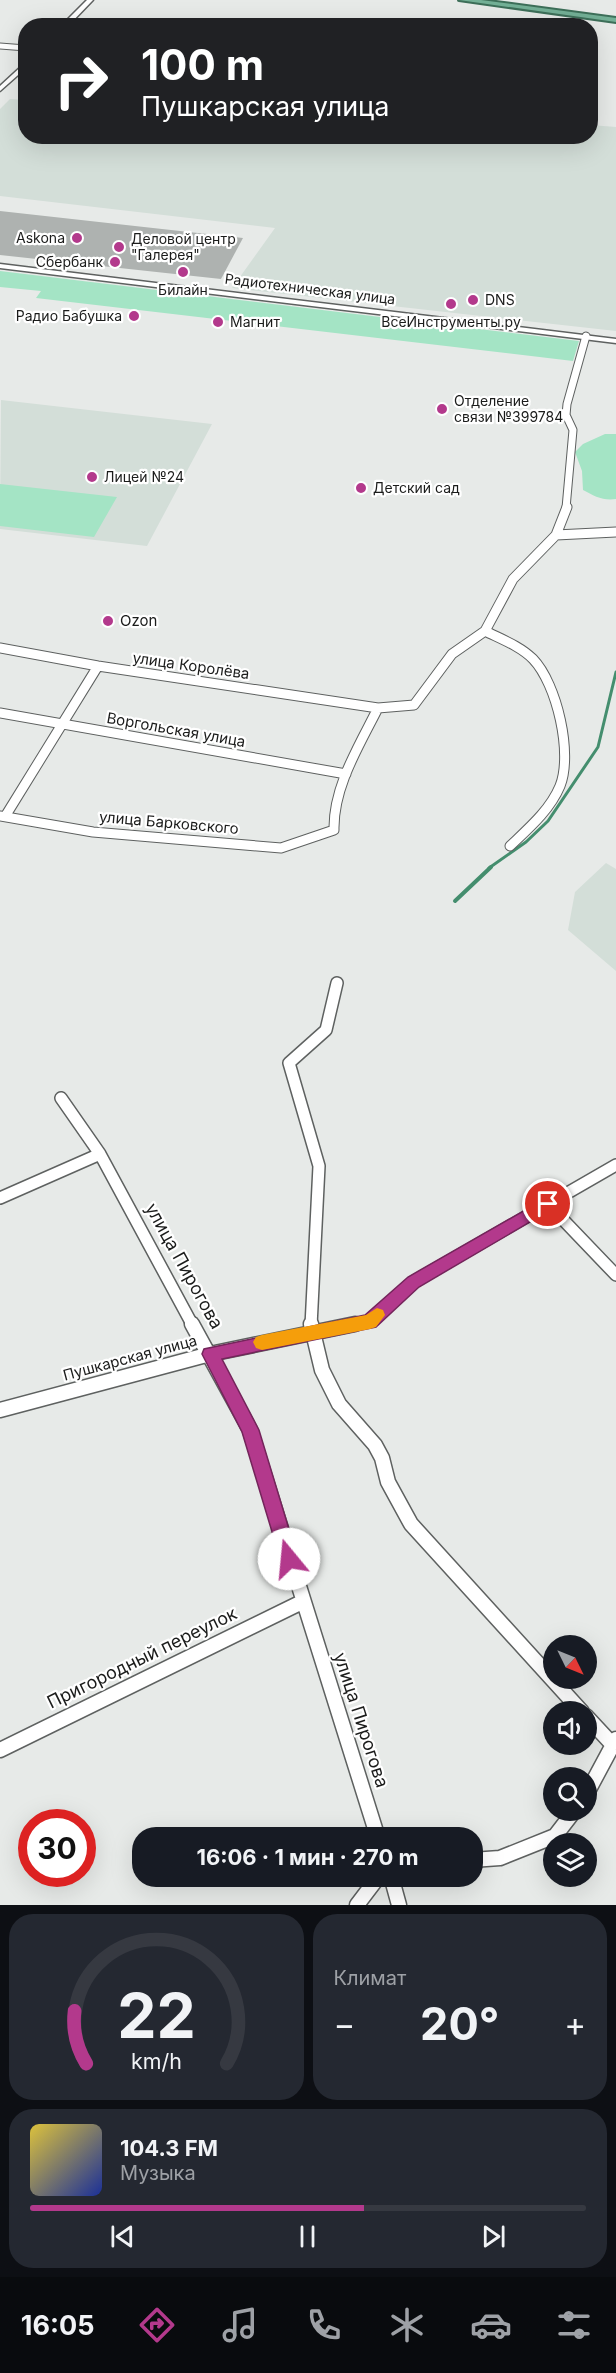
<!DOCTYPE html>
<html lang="ru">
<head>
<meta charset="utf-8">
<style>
	body { margin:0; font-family:Inter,sans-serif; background:#242831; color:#f1f3f6; height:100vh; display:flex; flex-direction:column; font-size:22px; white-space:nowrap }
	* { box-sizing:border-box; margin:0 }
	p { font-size:20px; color:#9ea1a6 }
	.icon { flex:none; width:33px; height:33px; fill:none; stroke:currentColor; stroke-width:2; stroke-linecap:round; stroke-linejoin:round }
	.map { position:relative; height:1905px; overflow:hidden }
	.sheet { display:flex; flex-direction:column; gap:9px; padding:9px; background:#0d0f14; flex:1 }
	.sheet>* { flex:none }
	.guide { position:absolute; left:18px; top:18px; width:580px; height:126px; border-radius:24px; box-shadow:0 6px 24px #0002; background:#202124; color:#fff; overflow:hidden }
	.needle { width:39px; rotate:133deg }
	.tools { position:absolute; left:543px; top:1635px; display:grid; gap:12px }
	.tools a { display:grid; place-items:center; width:54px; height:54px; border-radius:50%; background:#171b24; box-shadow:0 6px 24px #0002; font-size:30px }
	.speed { position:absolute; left:18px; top:1809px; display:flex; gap:12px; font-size:30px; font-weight:700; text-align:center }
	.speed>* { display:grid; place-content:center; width:78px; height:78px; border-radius:50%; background:#171b24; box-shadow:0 6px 24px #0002; line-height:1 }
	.speed .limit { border:9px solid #d22; background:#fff; color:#111 }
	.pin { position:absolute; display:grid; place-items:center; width:51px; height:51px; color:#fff; margin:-26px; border:3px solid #fff; border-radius:50%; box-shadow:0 2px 6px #0007 }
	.me { position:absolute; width:66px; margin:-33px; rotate:343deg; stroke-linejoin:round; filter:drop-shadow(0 0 4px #0008) }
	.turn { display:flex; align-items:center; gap:21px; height:126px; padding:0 24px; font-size:27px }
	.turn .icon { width:78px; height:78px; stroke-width:2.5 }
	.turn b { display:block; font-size:42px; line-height:51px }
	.big { font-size:45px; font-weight:700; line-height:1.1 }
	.sheet .tile { flex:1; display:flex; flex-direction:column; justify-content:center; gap:9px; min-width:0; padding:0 21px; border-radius:24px; background:#242831 }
	.sheet .dial { align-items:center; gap:0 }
	.dial svg { height:156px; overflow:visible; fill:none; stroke:#363941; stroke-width:7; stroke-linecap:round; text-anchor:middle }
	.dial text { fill:#f1f3f6; stroke:none }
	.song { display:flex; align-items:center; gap:18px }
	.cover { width:72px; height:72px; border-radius:9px; background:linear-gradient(135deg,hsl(50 70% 55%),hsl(230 70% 35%)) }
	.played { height:6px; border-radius:3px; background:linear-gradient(90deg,#b3398c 60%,#363941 60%) }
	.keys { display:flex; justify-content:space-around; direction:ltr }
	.heat { display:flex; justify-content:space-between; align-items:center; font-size:33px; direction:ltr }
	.sheet .tiles { flex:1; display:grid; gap:9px; grid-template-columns:1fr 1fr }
	.tile:last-child { grid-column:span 2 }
	.trip { position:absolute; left:132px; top:1827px; width:351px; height:60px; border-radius:24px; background:#171b24; box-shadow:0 6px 24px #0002; font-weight:700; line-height:60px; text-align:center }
	.dock { display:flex; height:96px; justify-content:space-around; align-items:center; background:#090b0e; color:#9ea1a6 }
	.dock .icon { width:42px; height:42px }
	.dock .active { color:#b3398c }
	.dock b { font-size:27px; color:#f1f3f6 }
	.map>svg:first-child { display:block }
	.built { fill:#d3ded8 }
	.green { fill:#a4e4c5 }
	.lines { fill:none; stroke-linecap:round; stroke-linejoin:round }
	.stream-far1 { stroke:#448e6e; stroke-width:3 }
	.stream { stroke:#448e6e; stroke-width:4 }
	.building { fill:#aeb2b0 }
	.minor-far4-casing { stroke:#5e6160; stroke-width:7 }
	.minor-far3-casing { stroke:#5e6160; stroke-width:9 }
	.minor-far2-casing { stroke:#5e6160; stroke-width:11 }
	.minor-far1-casing { stroke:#5e6160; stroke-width:14 }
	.minor-casing { stroke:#5e6160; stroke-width:17 }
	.tertiary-casing { stroke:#5e6160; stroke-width:3 }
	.trunk-casing { stroke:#3d6f59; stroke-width:4 }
	.minor-far4 { stroke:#fff; stroke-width:5 }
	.minor-far3 { stroke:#fff; stroke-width:7 }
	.minor-far2 { stroke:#fff; stroke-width:9 }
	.minor-far1 { stroke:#fff; stroke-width:11 }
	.minor { stroke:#fff; stroke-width:14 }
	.tertiary { fill:#fff; fill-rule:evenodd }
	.trunk { fill:#73b096; fill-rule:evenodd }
	.route { fill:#b3398c; stroke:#74255b; stroke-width:1.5 }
	.slow { fill:#f59e0b }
	.poi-dot { fill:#b3398c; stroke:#fff; stroke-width:2 }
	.labels { text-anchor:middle; stroke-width:4.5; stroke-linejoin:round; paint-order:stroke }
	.far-poi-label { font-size:14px; fill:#1b1c1b; stroke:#fff; text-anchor:start }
	.far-street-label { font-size:14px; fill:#1b1c1b; stroke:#fff }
	.poi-label { font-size:15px; fill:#1b1c1b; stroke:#fff; text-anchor:start }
	.street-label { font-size:15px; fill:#1b1c1b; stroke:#fff }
	.near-street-label { font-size:18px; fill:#1b1c1b; stroke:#fff }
</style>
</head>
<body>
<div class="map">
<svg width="616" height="1905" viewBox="0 0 616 1905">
	<rect width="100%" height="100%" fill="#e7eae8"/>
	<path class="built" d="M10,99L25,100L26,136H591V125L616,127V331L232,288L275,228L0,196V109Z
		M1,400L212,424L147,546L0,529Z
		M606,863L616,869V971L568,930L575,892Z"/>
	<path class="green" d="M0,271L579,341L573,361L36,298L41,291L0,287Z
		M605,434H616V499C603,501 594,496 583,490L582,471L575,452L583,444Z
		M0,484L117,497L94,537L0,526Z"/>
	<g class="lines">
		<path class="stream-far1" d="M489,868L526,842L548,821L598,747L616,672"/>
		<path class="stream" d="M455,901L491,867"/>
	</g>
	<path class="building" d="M0,211L243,238L221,279L0,255Z"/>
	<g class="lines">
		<defs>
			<path id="minor-far4" d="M0,46L26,48"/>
			<path id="minor-far3" d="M566,508L573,430L566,415L567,404L586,336"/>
			<path id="minor-far2" d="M556,535L616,532
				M485,631C501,639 520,646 533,659C557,684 573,754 560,786C550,810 529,828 510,846
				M0,648L98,666L378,708L414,705L452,654L485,631L513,579L556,535L567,507
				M0,713L346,774
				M6,815L98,666
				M0,816L93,832L281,848L334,830C333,787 359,746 378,708"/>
			<path id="minor-far1" d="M61,1098L100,1154L193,1326
				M0,1198L100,1154
				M548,1204L616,1275
				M311,1326L319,1166L289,1063L326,1030L337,983
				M348,1326L370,1321L413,1282L616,1165"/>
			<path id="minor" d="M192,1324L250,1430L378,1838
				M311,1324L322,1370L339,1404L375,1445L382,1458L388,1482L411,1524L582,1712
				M0,1410L210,1354L355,1324
				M586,1716L612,1744
				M0,1750L302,1602
				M586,1795L616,1739
				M472,1860L500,1858L555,1836L575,1810
				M391,1876L399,1905
				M357,1905L379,1876"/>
			<path id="tertiary" d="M87,0H93L68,26H61Z
				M26,62V68L0,91V86Z
				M0,264L616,339V343L0,268Z"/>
			<path id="trunk" d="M459,0H481L616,18V22Z"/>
		</defs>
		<use href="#minor-far4" class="minor-far4-casing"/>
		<use href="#minor-far3" class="minor-far3-casing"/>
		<use href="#minor-far2" class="minor-far2-casing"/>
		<use href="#minor-far1" class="minor-far1-casing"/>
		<use href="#minor" class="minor-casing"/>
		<use href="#tertiary" class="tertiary-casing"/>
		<use href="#trunk" class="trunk-casing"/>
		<use href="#minor-far4" class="minor-far4"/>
		<use href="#minor-far3" class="minor-far3"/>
		<use href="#minor-far2" class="minor-far2"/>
		<use href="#minor-far1" class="minor-far1"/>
		<use href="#minor" class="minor"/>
		<use href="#tertiary" class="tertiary"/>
		<use href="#trunk" class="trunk"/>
	</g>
	<path class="route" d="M548,1197L556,1204L554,1208L419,1287L376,1327L222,1359L259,1430L298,1559L295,1565L289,1568L282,1565L242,1432L202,1354L204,1349L365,1315L408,1277Z"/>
	<path class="slow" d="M377,1308L383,1310L385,1315L376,1327L370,1329L262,1350L256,1348L253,1342L256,1337L262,1335L366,1315Z"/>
	<g class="poi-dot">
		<circle cx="77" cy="238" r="6"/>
		<circle cx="119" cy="247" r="6"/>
		<circle cx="115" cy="262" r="6"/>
		<circle cx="183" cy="272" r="6"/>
		<circle cx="473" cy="300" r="6"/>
		<circle cx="451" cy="304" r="6"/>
		<circle cx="134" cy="316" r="6"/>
		<circle cx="218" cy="322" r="6"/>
		<circle cx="442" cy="409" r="6"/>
		<circle cx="92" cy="477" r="6"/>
		<circle cx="361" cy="488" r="6"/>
		<circle cx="108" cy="621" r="6"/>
	</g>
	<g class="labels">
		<g class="far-poi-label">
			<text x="65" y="243" text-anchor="end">Askona</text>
			<text x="131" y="244">Деловой центр<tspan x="131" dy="16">"Галерея"</tspan></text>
			<text x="103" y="267" text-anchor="end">Сбербанк</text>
			<text x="183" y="295" text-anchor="middle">Билайн</text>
			<text x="485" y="305">DNS</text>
			<text x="122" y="321" text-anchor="end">Радио Бабушка</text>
			<text x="230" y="327">Магнит</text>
			<text x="451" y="327" text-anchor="middle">ВсеИнструменты.ру</text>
			<text x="454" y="406">Отделение<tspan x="454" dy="16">связи №399784</tspan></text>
			<text x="104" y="482">Лицей №24</text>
			<text x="373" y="493">Детский сад</text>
		</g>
		<g class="far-street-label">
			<text transform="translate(310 289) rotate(7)" y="5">Радиотехническая улица</text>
		</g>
		<g class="poi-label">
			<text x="120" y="626">Ozon</text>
		</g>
		<g class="street-label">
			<text transform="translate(191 666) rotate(8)" y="5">улица Королёва</text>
			<text transform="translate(176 730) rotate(10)" y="5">Воргольская улица</text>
			<text transform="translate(169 823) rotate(5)" y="5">улица Барковского</text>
			<text transform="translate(130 1358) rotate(-15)" y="5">Пушкарская улица</text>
		</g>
		<g class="near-street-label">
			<text transform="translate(184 1266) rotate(61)" y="6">улица Пирогова</text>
			<text transform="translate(142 1658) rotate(-26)" y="6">Пригородный переулок</text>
			<text transform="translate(361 1720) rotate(72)" y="6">улица Пирогова</text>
		</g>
	</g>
</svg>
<div class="tools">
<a><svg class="needle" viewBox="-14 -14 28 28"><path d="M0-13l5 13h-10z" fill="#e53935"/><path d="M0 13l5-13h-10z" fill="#9ea1a6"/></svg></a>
<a><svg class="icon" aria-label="sound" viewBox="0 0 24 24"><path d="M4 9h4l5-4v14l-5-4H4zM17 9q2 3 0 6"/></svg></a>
<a><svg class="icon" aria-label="search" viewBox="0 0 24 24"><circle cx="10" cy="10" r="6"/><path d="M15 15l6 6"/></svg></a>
<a><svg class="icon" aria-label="layers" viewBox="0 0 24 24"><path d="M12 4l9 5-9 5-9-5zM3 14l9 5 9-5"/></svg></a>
</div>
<div class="speed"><div class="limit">30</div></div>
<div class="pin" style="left:548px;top:1204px;background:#d93025"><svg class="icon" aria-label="arrive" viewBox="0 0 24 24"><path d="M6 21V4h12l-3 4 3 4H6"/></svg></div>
<svg class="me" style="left:289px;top:1559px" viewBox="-20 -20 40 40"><circle r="19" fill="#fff"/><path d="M0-13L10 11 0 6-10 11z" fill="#b3398c"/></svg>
<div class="trip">16:06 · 1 мин · 270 m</div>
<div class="guide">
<div class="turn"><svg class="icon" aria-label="right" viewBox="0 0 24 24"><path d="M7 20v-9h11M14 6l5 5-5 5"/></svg><div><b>100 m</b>Пушкарская улица</div></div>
</div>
</div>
<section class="sheet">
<div class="tiles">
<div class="tile dial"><svg viewBox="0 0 100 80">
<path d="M14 69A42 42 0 1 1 86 69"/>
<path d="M14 69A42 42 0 0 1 8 42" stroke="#b3398c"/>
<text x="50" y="56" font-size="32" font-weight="700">22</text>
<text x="50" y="72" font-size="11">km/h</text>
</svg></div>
<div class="tile"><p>Климат</p>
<div class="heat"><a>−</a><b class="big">20°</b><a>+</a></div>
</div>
<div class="tile">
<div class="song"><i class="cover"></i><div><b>104.3 FM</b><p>Музыка</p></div></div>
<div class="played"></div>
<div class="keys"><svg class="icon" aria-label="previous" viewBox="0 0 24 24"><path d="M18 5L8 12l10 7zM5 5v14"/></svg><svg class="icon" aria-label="pause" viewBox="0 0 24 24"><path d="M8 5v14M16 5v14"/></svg><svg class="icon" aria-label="next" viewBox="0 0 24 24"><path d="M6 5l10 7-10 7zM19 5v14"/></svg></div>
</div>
</div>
</section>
<nav class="dock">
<b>16:05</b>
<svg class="icon active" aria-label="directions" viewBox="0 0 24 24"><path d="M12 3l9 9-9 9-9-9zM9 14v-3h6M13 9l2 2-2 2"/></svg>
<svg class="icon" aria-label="music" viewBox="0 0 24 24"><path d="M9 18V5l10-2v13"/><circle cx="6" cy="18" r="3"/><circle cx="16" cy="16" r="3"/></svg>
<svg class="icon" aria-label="phone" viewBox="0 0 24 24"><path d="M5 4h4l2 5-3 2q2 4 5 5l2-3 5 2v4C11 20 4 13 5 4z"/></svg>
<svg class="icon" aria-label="climate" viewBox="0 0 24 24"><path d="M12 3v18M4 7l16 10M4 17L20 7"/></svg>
<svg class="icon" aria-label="car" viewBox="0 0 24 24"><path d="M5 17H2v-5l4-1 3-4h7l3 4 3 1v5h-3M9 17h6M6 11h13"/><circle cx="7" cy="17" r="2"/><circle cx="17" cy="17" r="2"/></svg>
<svg class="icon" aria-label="filters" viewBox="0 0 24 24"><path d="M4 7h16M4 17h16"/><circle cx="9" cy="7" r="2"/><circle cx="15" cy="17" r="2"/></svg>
</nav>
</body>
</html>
